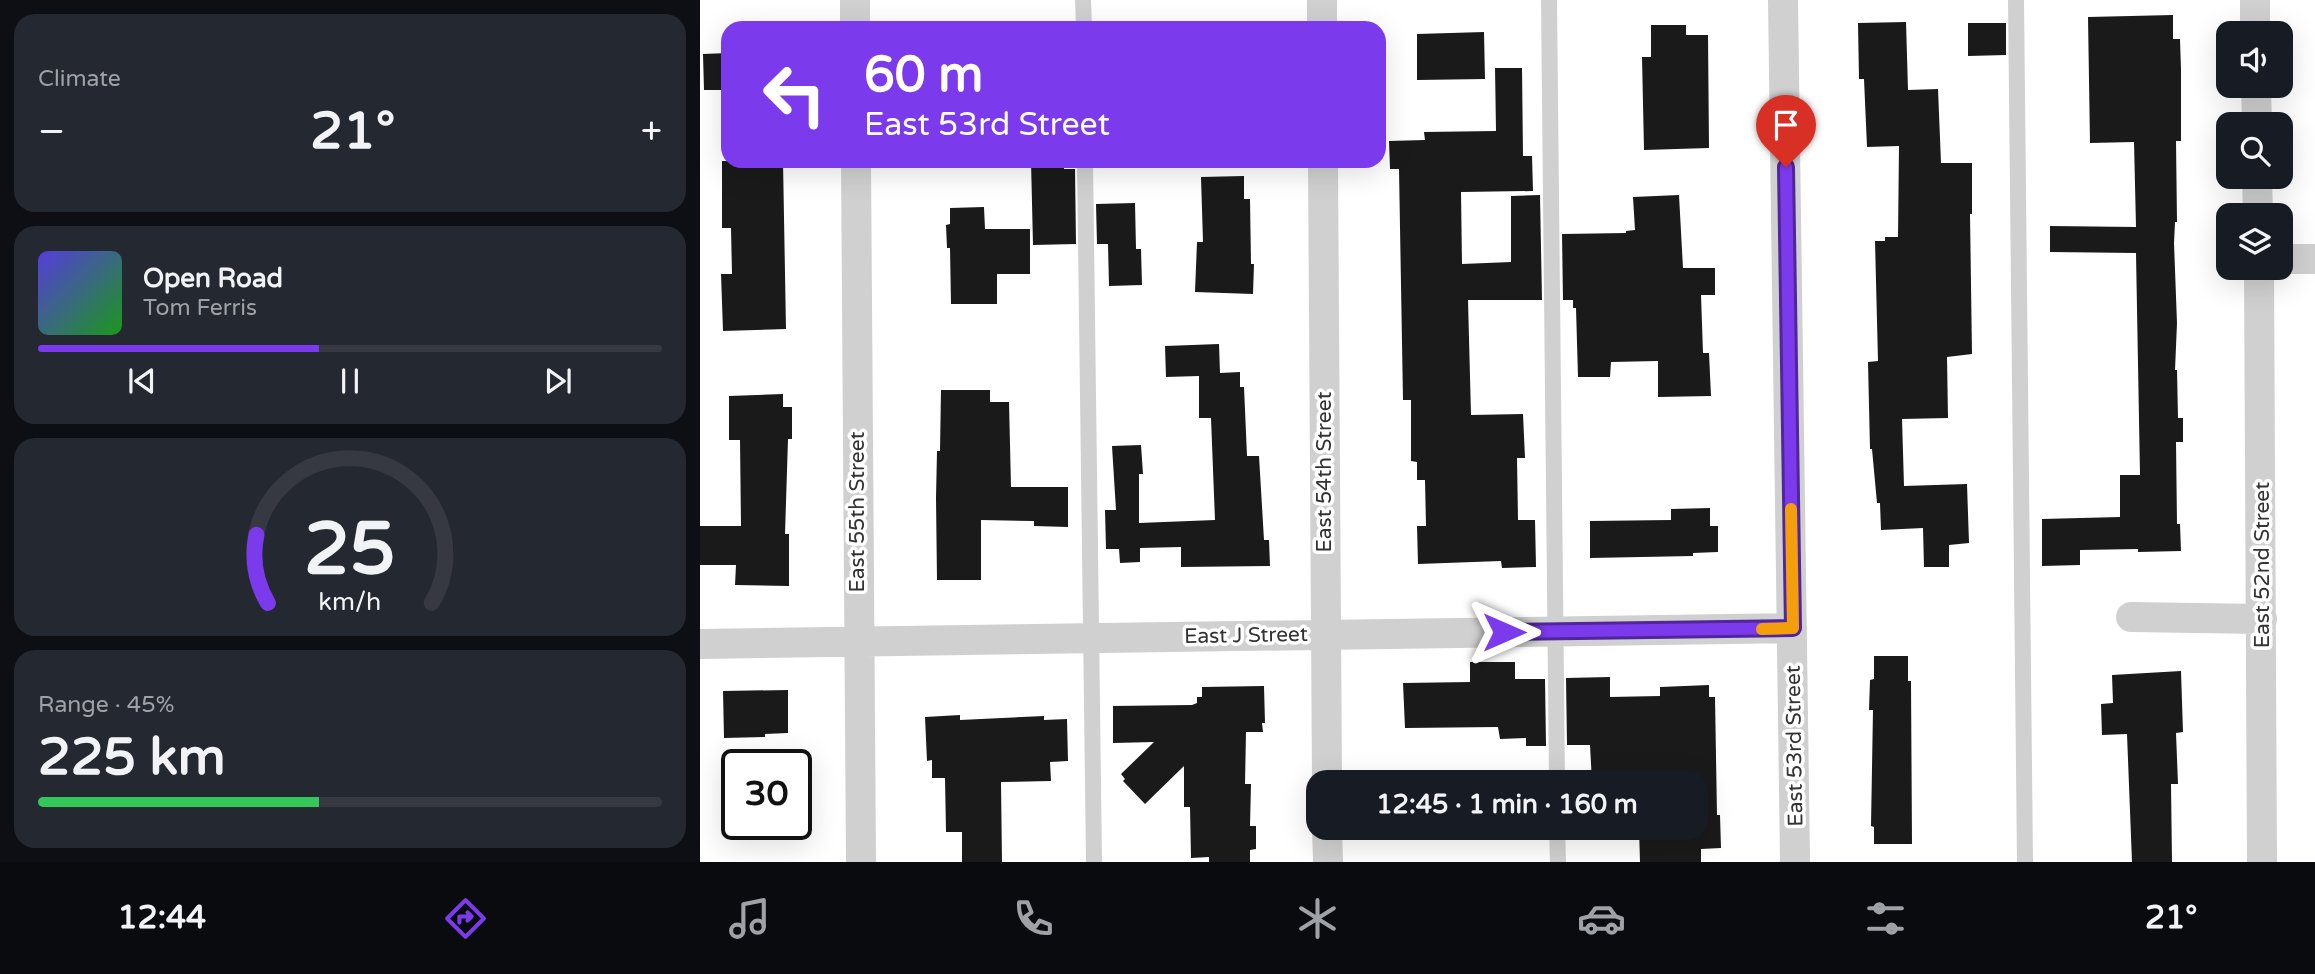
<!DOCTYPE html>
<html lang="en">
<head>
<meta charset="utf-8">
<style>
	body { margin:0; font-family:"Varela Round",sans-serif; background:#242831; color:#f1f3f6; height:100vh; display:flex; flex-direction:column; font-size:26px; white-space:nowrap }
	* { box-sizing:border-box; margin:0 }
	p { font-size:23px; color:#9ea1a6 }
	.icon { flex:none; width:38px; height:38px; fill:none; stroke:currentColor; stroke-width:2; stroke-linecap:round; stroke-linejoin:round }
	.map { position:relative; flex:1; overflow:hidden }
	.sheet { display:flex; flex-direction:column; gap:14px; padding:14px; background:#0d0f14; width:700px }
	.sheet>* { flex:none }
	.banner { position:absolute; left:21px; top:21px; width:665px; height:147px; border-radius:21px; box-shadow:0 7px 28px #0002; background:#7c3aed; color:#fff; overflow:hidden }
	.controls { position:absolute; left:1516px; top:21px; display:grid; gap:14px }
	.controls a { display:grid; place-items:center; width:77px; height:77px; border-radius:14px; background:#171b24; box-shadow:0 7px 28px #0002; font-size:35px }
	.speed { position:absolute; left:21px; top:749px; display:flex; gap:14px; font-size:35px; font-weight:700; text-align:center }
	.speed>* { display:grid; place-content:center; width:91px; height:91px; border-radius:50%; background:#171b24; box-shadow:0 7px 28px #0002; line-height:1 }
	.speed .limit { border:4px solid #111; border-radius:10px; background:#fff; color:#111 }
	.pin { position:absolute; display:grid; place-items:center; width:60px; height:60px; color:#fff; margin:-72px -30px; border-radius:50% 50% 50% 0; rotate:-45deg; box-shadow:0 0 7px #0007 }
	.pin .icon { rotate:45deg }
	.me { position:absolute; width:77px; margin:-38px; rotate:90deg; stroke-linejoin:round; filter:drop-shadow(0 0 5px #0008) }
	.turn { display:flex; align-items:center; gap:24px; height:147px; padding:0 28px; font-size:32px }
	.turn .icon { width:91px; height:91px; stroke-width:2.5 }
	.turn b { display:block; font-size:49px; line-height:60px }
	.big { font-size:52px; font-weight:700; line-height:1.1 }
	.sheet .widget { flex:1; display:flex; flex-direction:column; justify-content:center; gap:10px; min-width:0; padding:0 24px; border-radius:21px; background:#242831 }
	.sheet .dial { align-items:center; gap:0 }
	.dial svg { height:182px; overflow:visible; fill:none; stroke:#363941; stroke-width:7; stroke-linecap:round; text-anchor:middle }
	.dial text { fill:#f1f3f6; stroke:none }
	.song { display:flex; align-items:center; gap:21px }
	.cover { width:84px; height:84px; border-radius:10px; background:linear-gradient(135deg,hsl(250 70% 55%),hsl(120 70% 35%)) }
	.played { height:7px; border-radius:4px; background:linear-gradient(90deg,#7c3aed 45%,#363941 45%) }
	.keys { display:flex; justify-content:space-around; direction:ltr }
	.heat { display:flex; justify-content:space-between; align-items:center; font-size:38px; direction:ltr }
	.charge { height:10px; border-radius:5px; background:linear-gradient(90deg,#34c759 45%,#363941 0) }
	.trip { position:absolute; left:606px; top:770px; width:402px; height:70px; border-radius:21px; background:#171b24; box-shadow:0 7px 28px #0002; font-weight:700; line-height:70px; text-align:center }
	.dock { display:flex; height:112px; justify-content:space-around; align-items:center; background:#090b0e; color:#9ea1a6 }
	.dock .icon { width:49px; height:49px }
	.dock .current { color:#7c3aed }
	.dock b { font-size:32px; color:#f1f3f6 }
	main { display:flex; flex:1; min-height:0 }
	.map>svg:first-child { display:block }
	.building { fill:#1a1a1a }
	.lines { fill:none; stroke-linecap:round; stroke-linejoin:round }
	.lane { stroke:#d0d0d0; stroke-width:16 }
	.street { stroke:#d0d0d0; stroke-width:30 }
	.route-casing { stroke:#51269a; stroke-width:18 }
	.route { stroke:#7c3aed; stroke-width:12 }
	.slow { stroke:#f59e0b; stroke-width:12 }
	.labels { text-anchor:middle; stroke-width:7; stroke-linejoin:round; paint-order:stroke }
	.street-label { font-size:21px; fill:#333; stroke:#fff }
</style>
</head>
<body>
<main>
<section class="sheet">
<div class="widget"><p>Climate</p>
<div class="heat"><a>−</a><b class="big">21°</b><a>+</a></div>
</div>
<div class="widget">
<div class="song"><i class="cover"></i><div><b>Open Road</b><p>Tom Ferris</p></div></div>
<div class="played"></div>
<div class="keys"><svg class="icon" aria-label="previous" viewBox="0 0 24 24"><path d="M18 5L8 12l10 7zM5 5v14"/></svg><svg class="icon" aria-label="pause" viewBox="0 0 24 24"><path d="M8 5v14M16 5v14"/></svg><svg class="icon" aria-label="next" viewBox="0 0 24 24"><path d="M6 5l10 7-10 7zM19 5v14"/></svg></div>
</div>
<div class="widget dial"><svg viewBox="0 0 100 80">
<path d="M14 69A42 42 0 1 1 86 69"/>
<path d="M14 69A42 42 0 0 1 9 39" stroke="#7c3aed"/>
<text x="50" y="56" font-size="32" font-weight="700">25</text>
<text x="50" y="72" font-size="11">km/h</text>
</svg></div>
<div class="widget"><p>Range · 45%</p><b class="big">225 km</b><div class="charge"></div></div>
</section>
<div class="map">
<svg width="1615" height="862" viewBox="0 0 1615 862">
	<rect width="100%" height="100%" fill="#fff"/>
	<path class="building" d="M1473,15V39H1480L1481,70V141H1476L1477,222H1475L1474,243L1477,323L1475,370H1477L1478,418H1483V442H1476L1477,524H1480L1481,551L1438,552V549L1380,550V565L1342,566V519L1420,517V475H1440L1436,253L1350,252V226L1436,227L1434,142L1390,143L1388,17Z
		M1206,22L1208,90L1238,89L1241,163H1272V214H1270L1272,354L1247,357L1248,418L1202,419L1204,486L1267,484L1269,543L1249,545V567H1224L1223,528L1181,530L1180,503H1177L1172,449H1170L1168,362L1178,361L1175,241H1185V237H1198L1199,146L1167,147L1164,79H1159L1158,23Z
		M1268,23H1306V55L1268,56Z
		M951,25H986V35H1008L1009,148L944,150L942,57H951Z
		M784,32L785,79L717,80V34Z
		M28,53V90H4L3,54Z
		M795,68H822L823,156H832L833,191L761,192L762,264L811,262V196L840,195L842,300H768L771,415L823,414L825,458H817L818,520H835L836,567L802,568L801,561L718,564L717,526H726L725,480H717V462L711,461V400H703L699,169H690L689,141L725,140L724,132L796,131Z
		M22,161H83L86,329L23,331L21,274H32L31,228H22Z
		M331,161H364V169H375L376,244L333,245Z
		M544,176V199H550L551,264H554L553,294L495,292L497,242H503L501,177Z
		M979,195L983,268H1015V295H1001L1003,353H1009L1011,396L958,397V361L911,362L910,377H878L876,308H873V300H863L862,234L926,233V231L935,230L933,197Z
		M435,203L436,249H441L442,285L409,286L408,244H397L396,204Z
		M284,207L285,229H330V274H297V304H251L250,248H247L246,225L250,224V208Z
		M519,344L520,373L540,372V387H544L547,456H559L564,540H569L570,566L481,567V547L440,548V562L420,563L419,549H406L405,510H416L412,446L441,445L443,474H439V523L515,520L511,418H499V376L466,377L465,346Z
		M241,390H290V402H309L311,487H368V527L334,526V521L281,520V580H237L236,498L237,451H240Z
		M83,394V407H92V439H88L85,534H89V586L35,585L36,565H0V526H41L40,440H29V396Z
		M1010,508V526H1018V552L993,553V556L890,558V521L971,520V509Z
		M1174,656H1208V681H1211L1212,844H1174V827L1171,826L1173,710H1169L1170,680L1174,679Z
		M770,662H815V679H845L846,746H826V738L800,739L798,727L705,728L703,683L770,682Z
		M1481,671L1483,732L1476,733L1478,784H1471L1472,862H1432L1427,734L1402,735L1401,704L1413,703L1412,675Z
		M910,677V697L960,696V687L1009,685V697H1015L1017,815H1020L1021,848L1001,849V862H940L939,828H996V782H892L890,745H867L866,678Z
		M564,686L565,723H562L563,732H546L545,784H551L550,826H556V849L550,850V862H509V857L491,858L490,807H484V766L445,804L423,781L425,779L421,774L454,742L413,743V706L492,705L497,703V697H502V687Z
		M88,690V733L65,734V737L24,738L23,691Z
		M260,715V720L344,716V720L367,719L368,761L350,762L351,781L301,782L302,862H262V832H246L245,778H232V760L227,761L225,717Z"/>
	<g class="lines">
		<path class="lane" d="M383,0L384,28
			M849,0L857,782
			M1316,0L1325,862
			M385,161L394,862
			M857,828L858,862"/>
		<path class="street" d="M155,0V28
			M622,0V28
			M1083,0L1095,862
			M1555,0V33
			M1556,86L1557,124
			M156,161L161,862
			M623,161L627,782
			M1557,177L1558,215
			M1580,259H1615
			M1559,268L1562,862
			M1431,617L1562,619
			M0,644L1092,628
			M627,828L628,862"/>
	</g>
	<g class="lines">
		<defs>
			<path id="route" d="M804,632L1093,628L1086,167"/>
		</defs>
		<use href="#route" class="route-casing"/>
		<use href="#route" class="route"/>
		<path class="slow" d="M1062,629L1093,628L1091,509"/>
	</g>
	<g class="labels">
		<g class="street-label">
			<text transform="translate(624 472) rotate(-90)" y="7">East 54th Street</text>
			<text transform="translate(157 512) rotate(-90)" y="7">East 55th Street</text>
			<text transform="translate(1562 565) rotate(-90)" y="7">East 52nd Street</text>
			<text transform="translate(546 635) rotate(-1)" y="7">East J Street</text>
			<text transform="translate(1094 746) rotate(-91)" y="7">East 53rd Street</text>
		</g>
	</g>
</svg>
<div class="controls">
<a><svg class="icon" aria-label="sound" viewBox="0 0 24 24"><path d="M4 9h4l5-4v14l-5-4H4zM17 9q2 3 0 6"/></svg></a>
<a><svg class="icon" aria-label="search" viewBox="0 0 24 24"><circle cx="10" cy="10" r="6"/><path d="M15 15l6 6"/></svg></a>
<a><svg class="icon" aria-label="layers" viewBox="0 0 24 24"><path d="M12 4l9 5-9 5-9-5zM3 14l9 5 9-5"/></svg></a>
</div>
<div class="speed"><div class="limit">30</div></div>
<div class="pin" style="left:1086px;top:167px;background:#d93025"><svg class="icon" aria-label="arrive" viewBox="0 0 24 24"><path d="M6 21V4h12l-3 4 3 4H6"/></svg></div>
<svg class="me" style="left:804px;top:632px" viewBox="-20 -20 40 40"><path d="M0-17L14 15 0 8-14 15z" fill="#7c3aed" stroke="#fff" stroke-width="4"/></svg>
<div class="trip">12:45 · 1 min · 160 m</div>
<div class="banner">
<div class="turn"><svg class="icon" aria-label="left" viewBox="0 0 24 24"><path d="M17 20v-9H6M10 6l-5 5 5 5"/></svg><div><b>60 m</b>East 53rd Street</div></div>
</div>
</div>
</main>
<nav class="dock">
<b>12:44</b>
<svg class="icon current" aria-label="directions" viewBox="0 0 24 24"><path d="M12 3l9 9-9 9-9-9zM9 14v-3h6M13 9l2 2-2 2"/></svg>
<svg class="icon" aria-label="music" viewBox="0 0 24 24"><path d="M9 18V5l10-2v13"/><circle cx="6" cy="18" r="3"/><circle cx="16" cy="16" r="3"/></svg>
<svg class="icon" aria-label="phone" viewBox="0 0 24 24"><path d="M5 4h4l2 5-3 2q2 4 5 5l2-3 5 2v4C11 20 4 13 5 4z"/></svg>
<svg class="icon" aria-label="climate" viewBox="0 0 24 24"><path d="M12 3v18M4 7l16 10M4 17L20 7"/></svg>
<svg class="icon" aria-label="car" viewBox="0 0 24 24"><path d="M5 17H2v-5l4-1 3-4h7l3 4 3 1v5h-3M9 17h6M6 11h13"/><circle cx="7" cy="17" r="2"/><circle cx="17" cy="17" r="2"/></svg>
<svg class="icon" aria-label="filters" viewBox="0 0 24 24"><path d="M4 7h16M4 17h16"/><circle cx="9" cy="7" r="2"/><circle cx="15" cy="17" r="2"/></svg>
<b>21°</b>
</nav>
</body>
</html>
